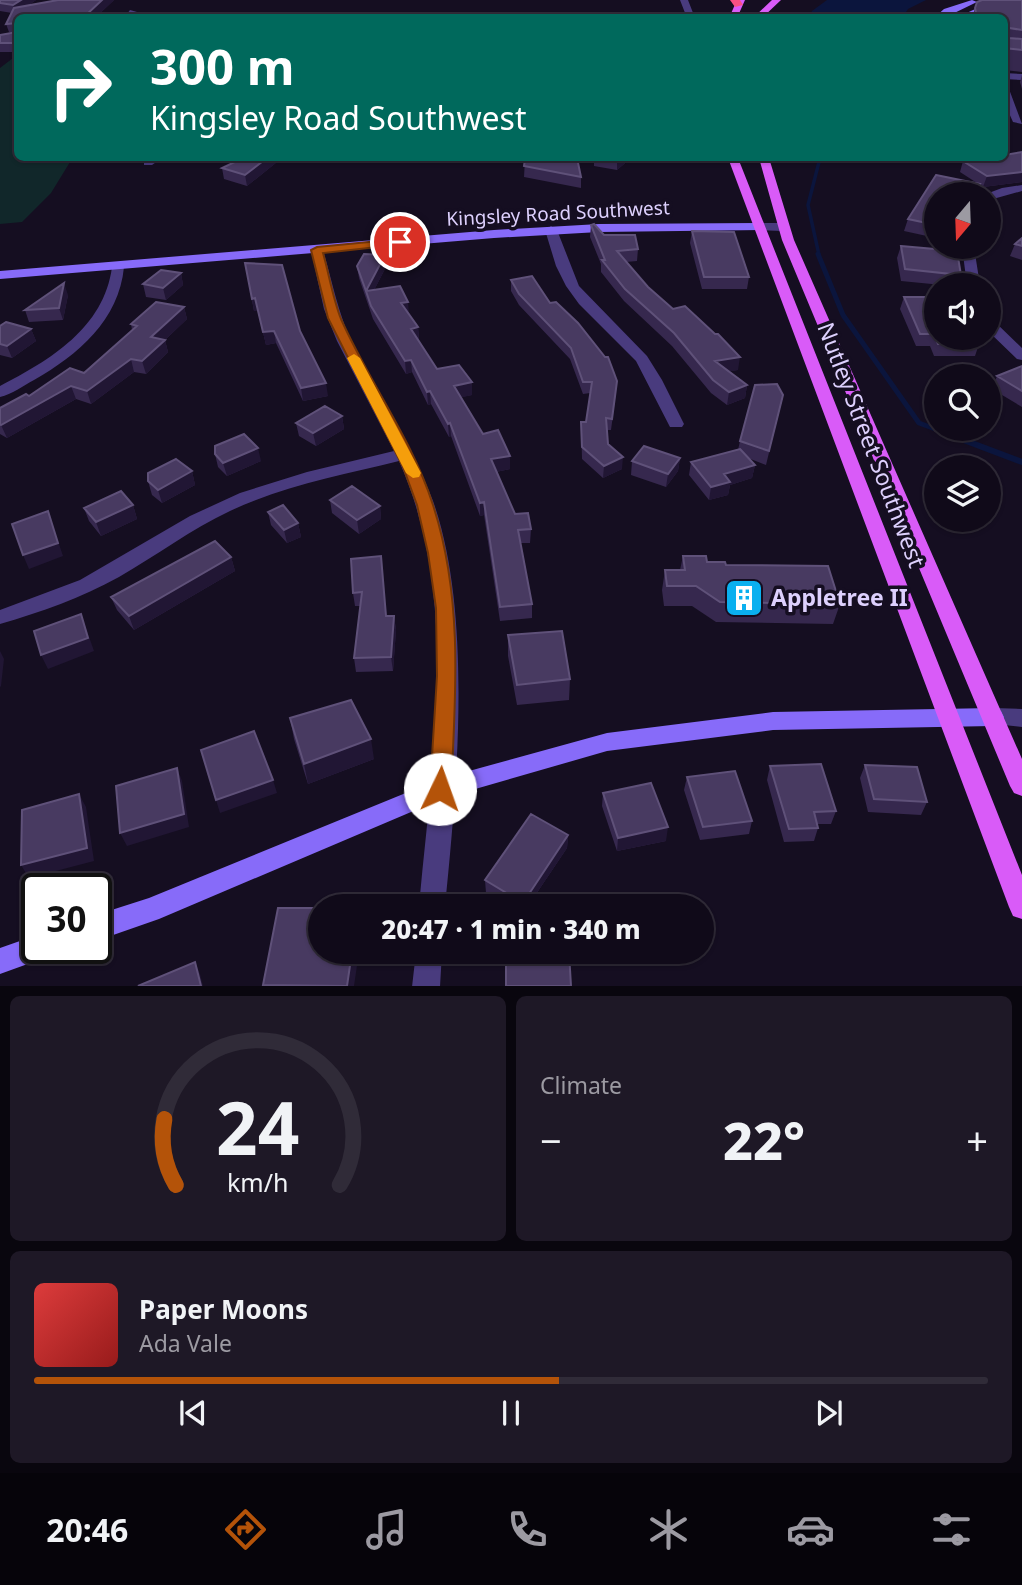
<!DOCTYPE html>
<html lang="en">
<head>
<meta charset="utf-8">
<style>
	body { margin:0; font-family:"Noto Sans",sans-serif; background:#1e1826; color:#f1f3f6; height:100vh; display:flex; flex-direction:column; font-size:26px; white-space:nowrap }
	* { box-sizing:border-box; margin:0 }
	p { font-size:23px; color:#9c9aa2 }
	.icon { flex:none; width:38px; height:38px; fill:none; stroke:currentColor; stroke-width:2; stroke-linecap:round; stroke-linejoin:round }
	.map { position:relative; height:986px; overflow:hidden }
	.side { display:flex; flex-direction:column; gap:10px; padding:10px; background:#09060e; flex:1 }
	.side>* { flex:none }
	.top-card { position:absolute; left:14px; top:14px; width:994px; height:147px; border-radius:10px; box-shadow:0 2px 5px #0004,0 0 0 2px #302b38; background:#00695c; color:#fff; overflow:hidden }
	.needle { width:46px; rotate:199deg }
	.fabs { position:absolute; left:924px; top:182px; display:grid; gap:14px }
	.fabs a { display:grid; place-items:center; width:77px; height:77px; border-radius:50%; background:#100a19; box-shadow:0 2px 5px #0004,0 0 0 2px #302b38; font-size:35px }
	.speed { position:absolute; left:21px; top:873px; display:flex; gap:14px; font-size:35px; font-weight:700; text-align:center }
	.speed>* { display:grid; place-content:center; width:91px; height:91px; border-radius:50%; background:#100a19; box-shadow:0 2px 5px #0004,0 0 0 2px #302b38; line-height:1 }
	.speed .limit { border:4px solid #111; border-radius:10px; background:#fff; color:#111 }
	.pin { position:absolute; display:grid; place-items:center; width:60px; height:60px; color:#fff; margin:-30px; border:4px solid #fff; border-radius:50%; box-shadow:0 2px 7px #0007 }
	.me { position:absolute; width:77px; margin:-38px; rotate:3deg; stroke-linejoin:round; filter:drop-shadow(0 0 5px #0008) }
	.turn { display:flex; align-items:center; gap:24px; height:147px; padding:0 21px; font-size:32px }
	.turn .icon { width:91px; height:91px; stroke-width:2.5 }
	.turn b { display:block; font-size:49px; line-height:60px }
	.big { font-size:52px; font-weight:800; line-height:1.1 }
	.side .tile { flex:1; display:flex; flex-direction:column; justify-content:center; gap:10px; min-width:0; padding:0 24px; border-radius:10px; background:#1e1826 }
	.side .dial { align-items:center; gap:0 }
	.dial svg { height:182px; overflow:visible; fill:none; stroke:#302b38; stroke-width:7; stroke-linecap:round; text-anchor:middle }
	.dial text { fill:#f1f3f6; stroke:none }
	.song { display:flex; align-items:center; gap:21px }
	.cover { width:84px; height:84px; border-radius:10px; background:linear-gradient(135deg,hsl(0 70% 55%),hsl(0 70% 35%)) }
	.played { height:7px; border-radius:4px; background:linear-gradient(90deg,#b45309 55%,#302b38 55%) }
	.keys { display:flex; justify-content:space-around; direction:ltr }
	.heat { display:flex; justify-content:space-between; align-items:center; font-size:38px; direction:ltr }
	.side .tiles { flex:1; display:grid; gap:10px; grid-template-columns:1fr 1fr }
	.tile:last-child { grid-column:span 2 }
	.trip { position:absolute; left:308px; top:894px; width:406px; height:70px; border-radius:35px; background:#100a19; box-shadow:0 2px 5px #0004,0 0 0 2px #302b38; font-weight:800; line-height:70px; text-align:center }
	.tab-bar { display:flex; height:112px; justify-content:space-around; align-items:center; background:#06040a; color:#9c9aa2 }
	.tab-bar .icon { width:49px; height:49px }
	.tab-bar .current { color:#b45309 }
	.tab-bar b { font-size:32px; color:#f1f3f6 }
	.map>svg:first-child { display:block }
	.green { fill:#11272a }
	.water { fill:#0b153d }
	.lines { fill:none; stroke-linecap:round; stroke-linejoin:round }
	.stream-far2 { stroke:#0b153d; stroke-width:3.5 }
	.stream-far1 { stroke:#0b153d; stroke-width:5 }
	.stream { stroke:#0b153d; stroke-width:6 }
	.street { fill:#493b7e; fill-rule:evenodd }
	.secondary { fill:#876bf9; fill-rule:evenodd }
	.primary { fill:#d95bf8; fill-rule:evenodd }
	.highway { fill:#f85083; fill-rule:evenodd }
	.wall { fill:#36284e }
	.shaded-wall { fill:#211634 }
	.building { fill:#483a61; stroke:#5f5179; stroke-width:2 }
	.route { fill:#b45309; stroke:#753606; stroke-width:2 }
	.slow { fill:#f59e0b }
	.labels { text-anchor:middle; stroke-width:7; stroke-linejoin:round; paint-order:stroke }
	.far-street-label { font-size:19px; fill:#ddd0fd; stroke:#150e21 }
	.street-label { font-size:23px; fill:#ddd0fd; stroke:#150e21 }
	.poi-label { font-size:23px; font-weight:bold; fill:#ddd0fd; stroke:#150e21; text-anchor:start }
</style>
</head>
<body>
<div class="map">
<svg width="1022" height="987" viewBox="0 0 1022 987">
	<rect width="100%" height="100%" fill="#150e21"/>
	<path class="green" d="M17,55L18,158H79L70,162L51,193L22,222L0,224V68Z"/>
	<path class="water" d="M827,0H926L908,9L903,17H809L812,11Z"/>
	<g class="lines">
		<path class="stream-far2" d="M819,255L808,205L820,158"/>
		<path class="stream-far1" d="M818,254L843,315L919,423L965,440"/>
		<path class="stream" d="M961,439L1022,462"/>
		<path class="street" d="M680,0H688L695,18H687Z
			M130,10L137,12L133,18H124Z
			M1004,73L1022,74V80L1004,79Z
			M1004,86L1009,89L1022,124L1013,122L1004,102Z
			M150,158H162L152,165H144V161Z
			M1022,185V191L993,199L989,200V194H986L1002,188Z
			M758,223H783L789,227L783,231L754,230L752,227Z
			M551,226L557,230L579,286L647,356L662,380L684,424L682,427H670L636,361L579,304L566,286L556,266L545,230Z
			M317,246L323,250C332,281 338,312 351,341C377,396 412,444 433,501C473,614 457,787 445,906H419C432,760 461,600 399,461C342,475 283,486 230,511C191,529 156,556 119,577C81,598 41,612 0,624V610L80,580L190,516L240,493L307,472L394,451L337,341L324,309L311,250Z
			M962,247H974L980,285H967Z
			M118,263L124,267C119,320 78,355 34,380C23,386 12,394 0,397V386C50,360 104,328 112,267Z
			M989,320L994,321L1022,348V360L1017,359L989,332Z
			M993,708L1022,709V727L985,723L982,717L985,711Z
			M416,952H442L440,987H412Z"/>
		<path class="secondary" d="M972,0L977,2L944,18H934L944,9Z
			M1008,0H1022V2L993,7L968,18H956L988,3Z
			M758,223L764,227L762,230L599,232L494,238L0,279V271L494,230L599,224Z
			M993,708L1001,711L1004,717L1001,723L993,726L773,730L607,751L444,798L159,919L96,941V915L149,898L440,779L607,733L773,712Z
			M37,935V948H51L47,957L0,974V948Z"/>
		<path class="primary" d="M737,0H745L737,18H729Z
			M772,0H781L762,18H753Z
			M728,158H738L1022,875V919L1013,916L1009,907Z
			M759,158H769L794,240L1022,759V796L1014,793L1010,786L782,240Z"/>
		<path class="highway" d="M730,0H740L743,5L735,7Z"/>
	</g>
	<path class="wall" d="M0,0H36L27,6L114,0L95,18H18V52H0V35L15,32H9L6,24L12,13L0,11Z
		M1022,0V72L1004,70V18H972L977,2Z
		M1022,75V89L1020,82Z
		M1022,152V182L983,187L979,184L976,194H936V238L904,231L908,219L936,175L977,183L960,172L963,161L985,158H1004V155Z
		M205,158H282L247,186L224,179L222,168L234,162Z
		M594,158H631L617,170L594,166Z
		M525,159L581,177V188L524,177Z
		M591,225L604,235L638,249L637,261L626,262L648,287L738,370L729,371L747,385L745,398L727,405L711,393L672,346L624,301L601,272V264L590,237Z
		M692,231L749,277L747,289H702L690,243Z
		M1022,238V260L1010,256L1015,244Z
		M901,246L961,275L958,285H942L901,281L897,258Z
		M385,255L386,267L374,290L409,314L418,327L419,340H418L437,369L472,382V395L461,397L483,434L510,469L496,472L515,514L531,529L530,543H520L532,604V618L500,621L484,515L480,516L451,436L449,437L431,404L428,405L412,372L406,374L373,319L359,278L357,266Z
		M245,263L328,396L303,401L276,343L266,345L258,311H254Z
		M181,273L183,285L166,300L146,297L143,284Z
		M511,280L550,303L616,392L611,430H607L608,444L622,469L603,478L582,459L581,422H586L590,393L583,394L570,359L519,305L511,291Z
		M68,295L63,320L29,322L25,310Z
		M904,297L979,344L975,356H934L930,346H916L900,309Z
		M184,307L187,319L165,340L168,352L146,374L134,372L91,404L76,399L7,438L0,434V408L84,373L132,330L131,324Z
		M0,326L31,329L36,341L12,358L0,355Z
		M1022,366V407L992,389L997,376Z
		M783,395L766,465L748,458L755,465L752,478L730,485L728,495L709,500L689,475L691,462L738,450L740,441Z
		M342,416L344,429L316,446L299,436L296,423Z
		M215,454L261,461L227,476L218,467Z
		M680,458L678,471L666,487L631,475L632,461Z
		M192,471L195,485L162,503L152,495L148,481Z
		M330,500L380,506L381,519L359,534L332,513Z
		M133,505L137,519L101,536L89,521L84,508Z
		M268,512L298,523L301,537L287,543L271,525Z
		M381,556L386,616H394L396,630L393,671L356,672L354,658L360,606H355L353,593Z
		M683,556L707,562L726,565L840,604L833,624L716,622L692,606H664L662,590L665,570H680Z
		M231,557L235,571L134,630L117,610L111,597Z
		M508,635L570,679L569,700L517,705L508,656Z
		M290,718L374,759L308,784L294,739Z
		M865,765L927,802L921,815L868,812L860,778Z
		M770,766L836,811L831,824H818V828L814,841L784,842L767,780Z
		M687,777L752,821L749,834L700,840L684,790Z
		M603,793L666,841L617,851L602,806Z
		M568,835L567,848L528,906H508L486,893L485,880Z"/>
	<path class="shaded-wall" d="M21,0H36L15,14L13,5Z
		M102,0H114L95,18H84Z
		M267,158H282L247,186L245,175Z
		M620,158H631L617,170V160Z
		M1022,172V182L983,187L987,176Z
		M385,255L386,267L369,300L366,291Z
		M181,273L183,285L166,300L163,288Z
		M64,283L68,295L63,320L59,308Z
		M255,298L258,311H254L252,299Z
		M408,302L409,314L401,303Z
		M184,307L187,319L165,340L168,352L146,374L142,361L151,337Z
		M418,327L419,340L412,342L411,329Z
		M31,329L36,341L12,358L7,346Z
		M274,331L276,343L266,345L263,332Z
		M740,357L738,370L713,374L715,361Z
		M131,359L134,372L91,404L87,391Z
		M411,360L412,372L406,374L405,361Z
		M472,382V395L455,399L454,386Z
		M326,383L328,396L303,401L301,388Z
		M747,385L745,398L727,405L729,392Z
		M71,386L76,399L7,438L1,425Z
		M430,391L431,404L428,405L427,392Z
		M342,416L344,429L316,446L313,433Z
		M450,423L451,436L449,437L448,424Z
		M258,448L261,461L227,476L223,463Z
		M510,456V469L491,473V459Z
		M623,457L622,469L603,478L604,466Z
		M680,458L678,471L666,487L668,474Z
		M755,465L752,478L730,485L728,495L709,500L711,487L724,474Z
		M192,471L195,485L162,503L158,490Z
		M484,502V515L480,516V503Z
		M133,505L137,519L101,536L96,522Z
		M380,506L381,519L359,534L357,520Z
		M48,511L63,556L29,569L23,555Z
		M298,523L301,537L287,543L284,530Z
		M231,557L235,571L134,630L129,616Z
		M81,614L94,651L48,669L41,655Z
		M394,616L396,630L393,671L391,657Z
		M0,651L4,659L1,686L0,687Z
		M371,739L374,759L308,784L304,764Z
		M177,768L182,781L189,827L127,846L120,833Z
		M273,780L277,793L220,813L216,800Z
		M79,794L86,807L94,861L29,878L21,865Z
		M668,827L666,841L617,851L618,838Z
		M568,835L567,848L528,906H523V903Z
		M352,952H359L354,986H347Z
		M195,962L200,974L203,986H201Z"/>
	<path class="building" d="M0,0H21L13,5L0,3Z
		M58,0H102L84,17L18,18V43H0V35L17,32V23L6,24L14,8Z
		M982,0H1022V30L1009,28V38L1022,39V50L1004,48V18H977L975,8L977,2Z
		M599,13L628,17L591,18Z
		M1022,152V172L987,176L963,161L985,158H1004V155Z
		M243,158H267L245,175L222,168Z
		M577,158L581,177L524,166L525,159Z
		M936,175L980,184L973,194H936V225L908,219Z
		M594,224L604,235H635L638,249L617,251L648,287L673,309L685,306L715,334H718L740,357L715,361L747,385L729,392L713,380L674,333L625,289L602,260H605L591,225Z
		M692,231L734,232L749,277H704Z
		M1022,238V246L1015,244Z
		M901,246L957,251L961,275L905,269Z
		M364,254L385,255L366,291L357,266Z
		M245,263L282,265L300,331L326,383L301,388L274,331L263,332L255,298L252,299Z
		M161,270L181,273L163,288L143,284Z
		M532,276L550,303L556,302L578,323L605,357H608L617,381L612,419L606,418L608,444L623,457L604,466L582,447L581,422H586L592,382H583L571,348L519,294L511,280Z
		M64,283L59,308L25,310Z
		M400,286L408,302L401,303L418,327L411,329L437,369L459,365L472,382L454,386L483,434L498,430L510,456L491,459L515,514L528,513L531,529L518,530L532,604L500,607L484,502L480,503L450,423L448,424L430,391L427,392L411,360L405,361L371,306L366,291Z
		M904,297H936V338H976L979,344H938L934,334H920Z
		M156,302L184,307L151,337L165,340L142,361L131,359L87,391L71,386L1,425L0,424V408L26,394L29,396L70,368L84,373L137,326L131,324Z
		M6,322L31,329L7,346L0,344V326Z
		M1022,366V391L997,376Z
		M777,384L783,395L769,451L740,441L755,385Z
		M325,406L342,416L313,433L296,423Z
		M244,434L258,448L223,463L215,454V446Z
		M644,446L680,458L668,474L632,461Z
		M740,449L755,465L724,474L730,482L711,487L691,462Z
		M176,459L192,471L158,490L148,481V473Z
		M352,486L380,506L357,520L330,500Z
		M121,491L133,505L96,522L84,508Z
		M283,505L298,523L284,530L268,512Z
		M48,511L58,543L23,555L12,524Z
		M215,541L231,557L129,616L111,597Z
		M381,556L386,616H394L391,657L354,658L362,592L353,593L351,559Z
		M683,556H706L707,562H725L726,565L828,566L840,604L720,602L696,586H667L665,570H685Z
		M81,614L88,638L41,655L34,631Z
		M562,631L570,679L517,685L508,635Z
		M351,700L371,739L304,764L290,718Z
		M254,731L273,780L216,800L201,750Z
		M821,764L836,811L814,812L818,828L789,829L770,766Z
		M865,765L917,767L927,802L874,799Z
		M177,768L184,814L120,833L116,786Z
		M735,771L752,821L703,827L687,777Z
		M651,783L668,827L618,838L603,793Z
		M79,794L87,848L21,865L22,810Z
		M531,814L568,835L523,903L485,880Z
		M278,908H320V952H352L347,986L263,985Z
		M506,952H569L571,986H506Z
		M195,962L201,986H138Z"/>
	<path class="route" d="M400,239L406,242L404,244L323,253C329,274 333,299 341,319C369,382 412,439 433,505C463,597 456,693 451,789L448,795L440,798L433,795L430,789L437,676L436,608L428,553L417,505L403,467L328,318L311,250L317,247Z"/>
	<path class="slow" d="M354,354L360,358L421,473L419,477L413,478L406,473L347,358Z"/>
	<defs>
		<symbol id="building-square" viewBox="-11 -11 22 22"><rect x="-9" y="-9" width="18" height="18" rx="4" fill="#0ab0ef" stroke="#150e21"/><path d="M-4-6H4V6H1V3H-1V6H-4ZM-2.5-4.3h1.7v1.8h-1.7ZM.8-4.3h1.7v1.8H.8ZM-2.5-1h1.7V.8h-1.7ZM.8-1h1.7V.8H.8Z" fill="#fff"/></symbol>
	</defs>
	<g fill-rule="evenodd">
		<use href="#building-square" x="722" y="576" width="44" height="44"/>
	</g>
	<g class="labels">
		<g class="far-street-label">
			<text transform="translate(558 213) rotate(-3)" y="7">Kingsley Road Southwest</text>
		</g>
		<g class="street-label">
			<text transform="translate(871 445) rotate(69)" y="8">Nutley Street Southwest</text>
		</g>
		<g class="poi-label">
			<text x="771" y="606">Appletree II</text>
		</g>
	</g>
</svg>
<div class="fabs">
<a><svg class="needle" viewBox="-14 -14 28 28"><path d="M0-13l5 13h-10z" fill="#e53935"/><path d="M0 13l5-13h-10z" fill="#9c9aa2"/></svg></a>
<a><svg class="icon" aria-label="sound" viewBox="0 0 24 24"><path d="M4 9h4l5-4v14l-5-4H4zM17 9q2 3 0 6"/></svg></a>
<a><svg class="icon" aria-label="search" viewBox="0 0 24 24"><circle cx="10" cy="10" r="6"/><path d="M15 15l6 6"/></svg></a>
<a><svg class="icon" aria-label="layers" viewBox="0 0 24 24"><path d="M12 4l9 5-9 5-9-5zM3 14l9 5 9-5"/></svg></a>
</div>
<div class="speed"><div class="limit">30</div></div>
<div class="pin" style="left:400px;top:242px;background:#d93025"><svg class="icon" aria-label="arrive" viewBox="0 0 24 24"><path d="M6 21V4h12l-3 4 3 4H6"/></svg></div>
<svg class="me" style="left:440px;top:789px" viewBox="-20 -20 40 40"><circle r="19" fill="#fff"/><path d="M0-13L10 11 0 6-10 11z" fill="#b45309"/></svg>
<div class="trip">20:47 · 1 min · 340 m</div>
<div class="top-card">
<div class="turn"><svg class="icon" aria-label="right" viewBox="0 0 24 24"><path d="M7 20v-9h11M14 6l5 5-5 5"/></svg><div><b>300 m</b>Kingsley Road Southwest</div></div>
</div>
</div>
<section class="side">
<div class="tiles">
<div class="tile dial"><svg viewBox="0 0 100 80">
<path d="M14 69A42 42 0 1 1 86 69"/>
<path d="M14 69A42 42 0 0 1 9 40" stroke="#b45309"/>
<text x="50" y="56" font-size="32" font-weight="700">24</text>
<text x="50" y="72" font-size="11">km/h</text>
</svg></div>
<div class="tile"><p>Climate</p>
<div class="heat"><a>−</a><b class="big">22°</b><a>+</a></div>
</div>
<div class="tile">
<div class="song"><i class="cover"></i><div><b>Paper Moons</b><p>Ada Vale</p></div></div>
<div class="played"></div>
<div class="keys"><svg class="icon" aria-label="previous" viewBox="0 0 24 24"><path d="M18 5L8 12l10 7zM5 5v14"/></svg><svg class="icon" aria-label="pause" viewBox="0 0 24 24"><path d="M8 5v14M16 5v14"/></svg><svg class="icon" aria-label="next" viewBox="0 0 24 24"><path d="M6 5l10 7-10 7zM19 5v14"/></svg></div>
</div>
</div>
</section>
<nav class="tab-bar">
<b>20:46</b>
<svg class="icon current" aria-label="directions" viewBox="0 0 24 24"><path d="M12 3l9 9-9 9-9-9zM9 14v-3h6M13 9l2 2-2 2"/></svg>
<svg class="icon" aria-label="music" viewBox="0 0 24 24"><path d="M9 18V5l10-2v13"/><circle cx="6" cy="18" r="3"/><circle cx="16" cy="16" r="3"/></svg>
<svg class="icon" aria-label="phone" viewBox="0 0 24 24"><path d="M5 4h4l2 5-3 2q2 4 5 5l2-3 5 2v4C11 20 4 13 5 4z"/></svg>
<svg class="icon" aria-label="climate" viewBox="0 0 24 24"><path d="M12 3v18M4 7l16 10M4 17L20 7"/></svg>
<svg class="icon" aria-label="car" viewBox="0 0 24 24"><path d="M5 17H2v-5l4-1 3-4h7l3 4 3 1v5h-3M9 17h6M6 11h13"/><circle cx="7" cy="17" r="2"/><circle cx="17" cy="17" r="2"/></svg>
<svg class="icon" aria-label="filters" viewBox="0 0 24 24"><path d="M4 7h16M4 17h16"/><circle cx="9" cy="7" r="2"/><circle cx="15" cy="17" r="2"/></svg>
</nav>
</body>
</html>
